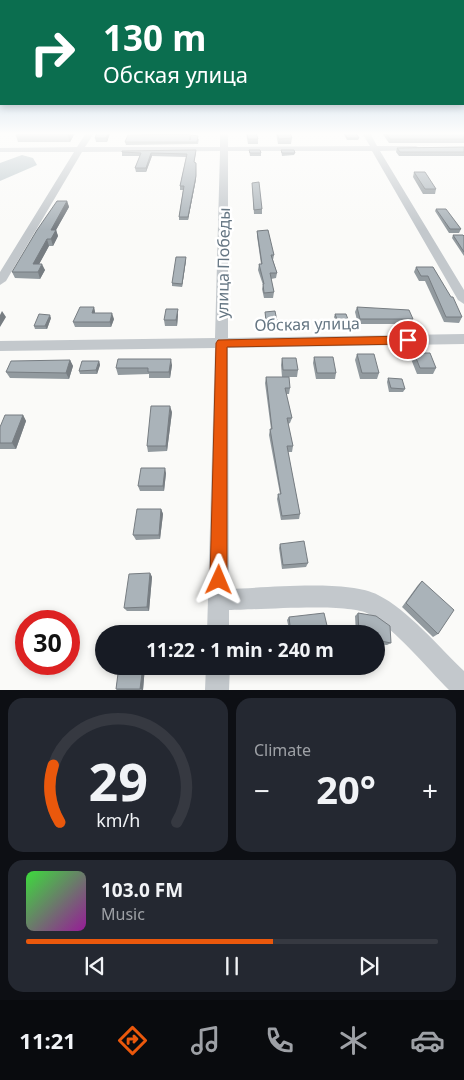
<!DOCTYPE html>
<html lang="en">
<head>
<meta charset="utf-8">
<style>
	body { margin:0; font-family:"Noto Sans",sans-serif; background:#242831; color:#f1f3f6; height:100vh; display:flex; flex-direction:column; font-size:19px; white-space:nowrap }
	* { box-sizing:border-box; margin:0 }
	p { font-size:16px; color:#9ea1a6 }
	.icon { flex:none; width:28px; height:28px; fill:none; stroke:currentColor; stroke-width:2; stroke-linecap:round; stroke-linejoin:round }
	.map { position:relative; height:690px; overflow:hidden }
	.panel { display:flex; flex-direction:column; gap:8px; padding:8px; background:#0d0f14; flex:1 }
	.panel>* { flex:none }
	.guide { position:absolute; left:0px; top:0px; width:465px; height:105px; box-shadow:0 2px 8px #0003; background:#0b6e4f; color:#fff; overflow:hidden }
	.speed { position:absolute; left:15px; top:610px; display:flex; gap:10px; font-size:25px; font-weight:700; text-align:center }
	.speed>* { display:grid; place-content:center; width:65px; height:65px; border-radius:50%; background:#171b24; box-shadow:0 2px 8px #0003; line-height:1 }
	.speed .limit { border:8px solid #d22; background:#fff; color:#111 }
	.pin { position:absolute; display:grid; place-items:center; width:42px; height:42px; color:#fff; margin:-21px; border:2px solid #fff; border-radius:50%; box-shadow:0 1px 5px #0007 }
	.me { position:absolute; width:55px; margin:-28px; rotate:1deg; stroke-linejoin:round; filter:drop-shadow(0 0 4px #0008) }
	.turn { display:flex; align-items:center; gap:18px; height:105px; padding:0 20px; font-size:22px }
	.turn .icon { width:65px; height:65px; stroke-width:2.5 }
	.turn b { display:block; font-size:35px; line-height:42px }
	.big { font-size:38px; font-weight:700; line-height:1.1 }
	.panel .widget { flex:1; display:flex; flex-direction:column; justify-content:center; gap:8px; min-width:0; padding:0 18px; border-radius:15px; background:#242831 }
	.panel .dial { align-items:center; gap:0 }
	.dial svg { height:130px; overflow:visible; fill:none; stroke:#363941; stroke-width:7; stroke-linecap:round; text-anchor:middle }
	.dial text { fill:#f1f3f6; stroke:none }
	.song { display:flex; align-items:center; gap:15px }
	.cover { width:60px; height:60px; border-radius:8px; background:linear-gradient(135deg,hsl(120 70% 55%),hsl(300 70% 35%)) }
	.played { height:5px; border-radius:2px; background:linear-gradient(90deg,#ea580c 60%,#363941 60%) }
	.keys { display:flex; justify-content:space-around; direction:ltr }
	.heat { display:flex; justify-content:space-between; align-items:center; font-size:28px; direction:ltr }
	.panel .tiles { flex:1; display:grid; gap:8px; grid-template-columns:1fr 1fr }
	.widget:last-child { grid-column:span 2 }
	.trip { position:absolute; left:95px; top:625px; width:290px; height:50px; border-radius:25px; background:#171b24; box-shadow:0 2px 8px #0003; font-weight:700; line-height:50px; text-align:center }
	.tabs { display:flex; height:80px; justify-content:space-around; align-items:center; background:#090b0e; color:#9ea1a6 }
	.tabs .icon { width:35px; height:35px }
	.tabs .current { color:#ea580c }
	.tabs b { font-size:22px; color:#f1f3f6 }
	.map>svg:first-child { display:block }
	.water { fill:#bbc7cb }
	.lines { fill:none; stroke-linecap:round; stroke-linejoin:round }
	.minor { fill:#c3c8cc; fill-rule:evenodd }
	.wall { fill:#929a9f }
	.shaded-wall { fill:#777d82 }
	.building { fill:#aab3b9; stroke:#777d82 }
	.route { fill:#ea580c; stroke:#983908 }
	.labels { text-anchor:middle; stroke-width:5; stroke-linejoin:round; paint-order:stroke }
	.street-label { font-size:16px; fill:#657683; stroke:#fff }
</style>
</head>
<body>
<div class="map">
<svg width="464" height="690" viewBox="0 0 464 690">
	<rect width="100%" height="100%" fill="#fafaf8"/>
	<path class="water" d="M22,155L33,158L37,165L0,181V163Z"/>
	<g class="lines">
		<path class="minor" d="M86,133H94L85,147H220V133H228V147L370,146L362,133H370L377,146H416L420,148L416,150L380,151L464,290V304L458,300L372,151H228V338L464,334V344L228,348L229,589C266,588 347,579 378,595C407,609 440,648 464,671V690H449C426,667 397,631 369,614C349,602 257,610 229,610V634H207L215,348L0,351V341L215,338L220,151L82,152L6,281L0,285V272L74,152H0V148L77,147Z
			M206,666H230L229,690H205Z"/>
	</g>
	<path class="wall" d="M15,133H75L70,142H18Z
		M97,133H110L107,142H96L95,138Z
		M246,133H256L258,139V144H248Z
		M276,133H290L292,138L291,144H278Z
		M343,133H356L359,138L358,140H347Z
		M382,133H464V143H389Z
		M199,139L198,144L126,145L125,142Z
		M464,147V156H399L396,152L397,148Z
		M249,150L261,153V156H250Z
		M281,150L295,153L294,155L282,156Z
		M122,152L196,153L194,162L196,179L188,220H179V217L183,190H180V186L186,157L152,156L146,172H136L135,168L140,156H122Z
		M414,172L436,189L435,194H423L413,177Z
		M252,183L262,209V214H254Z
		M67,201L69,207L56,230L58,236L53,246H49L39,264L45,270L40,279L15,278L12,272Z
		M436,209L461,229L459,233H449L435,211Z
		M257,231L274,255L273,260L277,273L276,278L271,279L274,292L273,298H264L262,289L263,285L258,270L259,264H261L257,236Z
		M453,235L464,236V256L452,238Z
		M186,260L182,287L172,286V283Z
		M416,267H433L462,317L459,323L444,322L425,281H419L414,272Z
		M94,307L95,313L114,319L111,327H75L73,322Z
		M357,307L413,319L411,324H358L355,312Z
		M265,312L277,321V324H266Z
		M335,314L349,322L348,325H337L334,317Z
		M178,315L177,326H165L164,320Z
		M51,318L47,329H35L34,326Z
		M414,353L436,368L433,374H417L411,359Z
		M357,354L379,373L377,379H360L355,360Z
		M314,357L336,373L335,379H316L313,363Z
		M282,358L298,370L297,377H282L281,365Z
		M70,360L73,366L69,379L10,378L6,372Z
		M99,361L100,365L97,374H80L79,371Z
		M172,365L170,378H149V374L118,375L116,368Z
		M266,377L290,388L289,394H286L292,418L290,423L288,424L293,446L292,452H288L300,514L299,519L281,520L277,499L278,494H280L269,435L270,429H271L265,383Z
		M388,378L405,389L403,392H389L387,382Z
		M172,412L167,451L148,452L147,446Z
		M23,415L26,421L16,449H0V427Z
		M166,473L164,491H140L138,486Z
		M161,509L163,514L160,539L136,540L133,535Z
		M280,544L308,563L306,567L282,569L279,548Z
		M150,573L152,577L149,611H127L124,608Z
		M422,581L438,634L433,637L402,607L418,585Z
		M358,613L391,643L387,645L376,644V634H356L355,616Z
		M289,617L329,634H290L287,620Z
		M119,666H145L143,690H117L116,689Z"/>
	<path class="shaded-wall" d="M67,133H75L70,142Z
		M108,133H110L107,142L106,138Z
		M151,153L152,156L146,172V168Z
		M196,163V179L188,220V217Z
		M67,201L69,207L56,230L58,236L53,246L51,239V230Z
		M47,239L49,246L36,270L33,264Z
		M186,257V260L182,287V284Z
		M42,264L45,270L40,279L38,272Z
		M94,307L95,312L93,318L92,313Z
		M178,309V315L177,326L176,320Z
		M2,311L6,317L0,327V315Z
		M112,313L114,319L111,327L110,322Z
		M50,315L51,318L47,329L45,326Z
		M171,359L172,365L170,378L169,372Z
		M70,360L73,366L69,379L66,373Z
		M99,361L100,365L97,374L96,370Z
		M170,406L172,412L167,451L166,446Z
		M23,415L26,421L16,449L12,443Z
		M165,468L166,473L164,491L163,486Z
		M161,509L163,514L160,539L159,535Z
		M150,573L152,577L149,611L147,607Z
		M143,666H145L143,690L140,689Z"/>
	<path class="building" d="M97,133H108L106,138H95Z
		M247,133H256L258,139H248Z
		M277,133H290L292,138L279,139Z
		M345,133H356L359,138H347Z
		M386,133H464V139H390Z
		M190,134V140L191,135L198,136L197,142H125L128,135Z
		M464,147V152H400L397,148Z
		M196,150L194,162L196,163V176L188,217H179L184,186H180L187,154L151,153L146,168H135L141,153L122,152V151Z
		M249,150H260L261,153H250Z
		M281,150H294L295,153H282Z
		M414,172H425L436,189H425Z
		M259,182L262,209L254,210L252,183Z
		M57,201H67L51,230H56L51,239H47L33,264H42L38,272H12L37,230Z
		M436,209H446L461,229H450Z
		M268,230L274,255H271L277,273H270L274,292L264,293L263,284H264L259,264H262L257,231Z
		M453,235H463L464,236V252Z
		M176,257H186L182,284L172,283Z
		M416,267H433L451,297H453L462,317H446L428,276H421Z
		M80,307H94L92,313H112L110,322H73Z
		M357,307L409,310L413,319H360Z
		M166,309H178L176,320H164Z
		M275,311L277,321H266L265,312Z
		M39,314L50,315L45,326H34Z
		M335,314H346L349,322H338Z
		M414,353H430L436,368H420Z
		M357,354H374L379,373H362Z
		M314,357H333L336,373H317Z
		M282,358H296L298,370H283Z
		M118,359H171L169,372H148V368H116Z
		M70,360L66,373L6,372L11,361Z
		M82,361H99L96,370L79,371Z
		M266,377H289L290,388H285L292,418H287L293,446H287L300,514L282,516L278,494H281L270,429H272Z
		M388,378L402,379L405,389L391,388Z
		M151,406H170L166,446H147Z
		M5,415H23L12,443H0V427Z
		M141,468H165L163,486H138Z
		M137,509H161L159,535H133Z
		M304,541L308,563L283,565L280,544Z
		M150,573L147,607L124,608L129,574Z
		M422,581L454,610L438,634L406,603Z
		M324,613L329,634H291L289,617Z
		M358,613L376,616L390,626L391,643L376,640V634H359Z
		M119,666H143L140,689H116Z"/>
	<linearGradient id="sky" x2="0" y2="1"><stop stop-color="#96bcdc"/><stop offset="0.58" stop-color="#fdfdfc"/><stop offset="1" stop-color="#fdfdfc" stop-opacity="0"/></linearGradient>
	<rect width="464" height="230" fill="url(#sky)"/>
	<path class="route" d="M408,336L414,340L408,344L227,347V580L225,586L219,588L213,586L210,580L216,343L218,340Z"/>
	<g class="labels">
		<g class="street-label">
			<text transform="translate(223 263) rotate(-89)" y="6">улица Победы</text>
			<text transform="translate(307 324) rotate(-1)" y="6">Обская улица</text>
		</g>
	</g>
</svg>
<div class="speed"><div class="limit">30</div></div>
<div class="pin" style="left:408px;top:340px;background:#d93025"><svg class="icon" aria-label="arrive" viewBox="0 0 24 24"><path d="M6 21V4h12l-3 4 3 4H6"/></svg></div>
<svg class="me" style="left:219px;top:580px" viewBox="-20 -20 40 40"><path d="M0-17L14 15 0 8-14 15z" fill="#ea580c" stroke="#fff" stroke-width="4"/></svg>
<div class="trip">11:22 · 1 min · 240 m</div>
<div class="guide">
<div class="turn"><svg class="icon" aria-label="right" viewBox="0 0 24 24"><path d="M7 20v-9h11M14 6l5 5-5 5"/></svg><div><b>130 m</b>Обская улица</div></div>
</div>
</div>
<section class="panel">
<div class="tiles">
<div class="widget dial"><svg viewBox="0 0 100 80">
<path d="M14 69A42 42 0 1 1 86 69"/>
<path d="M14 69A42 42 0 0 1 10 34" stroke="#ea580c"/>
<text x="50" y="56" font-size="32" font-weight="700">29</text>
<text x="50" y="72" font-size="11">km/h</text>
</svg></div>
<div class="widget"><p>Climate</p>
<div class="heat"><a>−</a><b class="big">20°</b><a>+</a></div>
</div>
<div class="widget">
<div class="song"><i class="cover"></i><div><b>103.0 FM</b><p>Music</p></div></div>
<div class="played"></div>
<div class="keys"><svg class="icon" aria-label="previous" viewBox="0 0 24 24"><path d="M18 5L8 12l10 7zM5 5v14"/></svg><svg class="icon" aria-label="pause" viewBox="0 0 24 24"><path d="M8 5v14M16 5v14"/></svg><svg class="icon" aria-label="next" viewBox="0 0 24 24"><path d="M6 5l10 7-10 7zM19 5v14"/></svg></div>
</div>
</div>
</section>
<nav class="tabs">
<b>11:21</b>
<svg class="icon current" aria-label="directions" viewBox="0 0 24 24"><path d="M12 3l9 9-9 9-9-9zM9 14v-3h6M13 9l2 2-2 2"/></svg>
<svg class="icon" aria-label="music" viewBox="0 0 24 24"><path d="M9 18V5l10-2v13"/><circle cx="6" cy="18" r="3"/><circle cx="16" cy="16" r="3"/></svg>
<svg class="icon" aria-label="phone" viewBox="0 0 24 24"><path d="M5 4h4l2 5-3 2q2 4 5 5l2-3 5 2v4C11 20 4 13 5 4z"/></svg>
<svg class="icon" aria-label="climate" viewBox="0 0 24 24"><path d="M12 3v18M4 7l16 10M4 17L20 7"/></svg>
<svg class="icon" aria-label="car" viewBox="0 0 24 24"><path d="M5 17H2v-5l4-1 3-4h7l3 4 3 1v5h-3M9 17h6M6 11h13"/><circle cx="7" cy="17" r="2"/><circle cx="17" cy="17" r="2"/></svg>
</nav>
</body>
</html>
